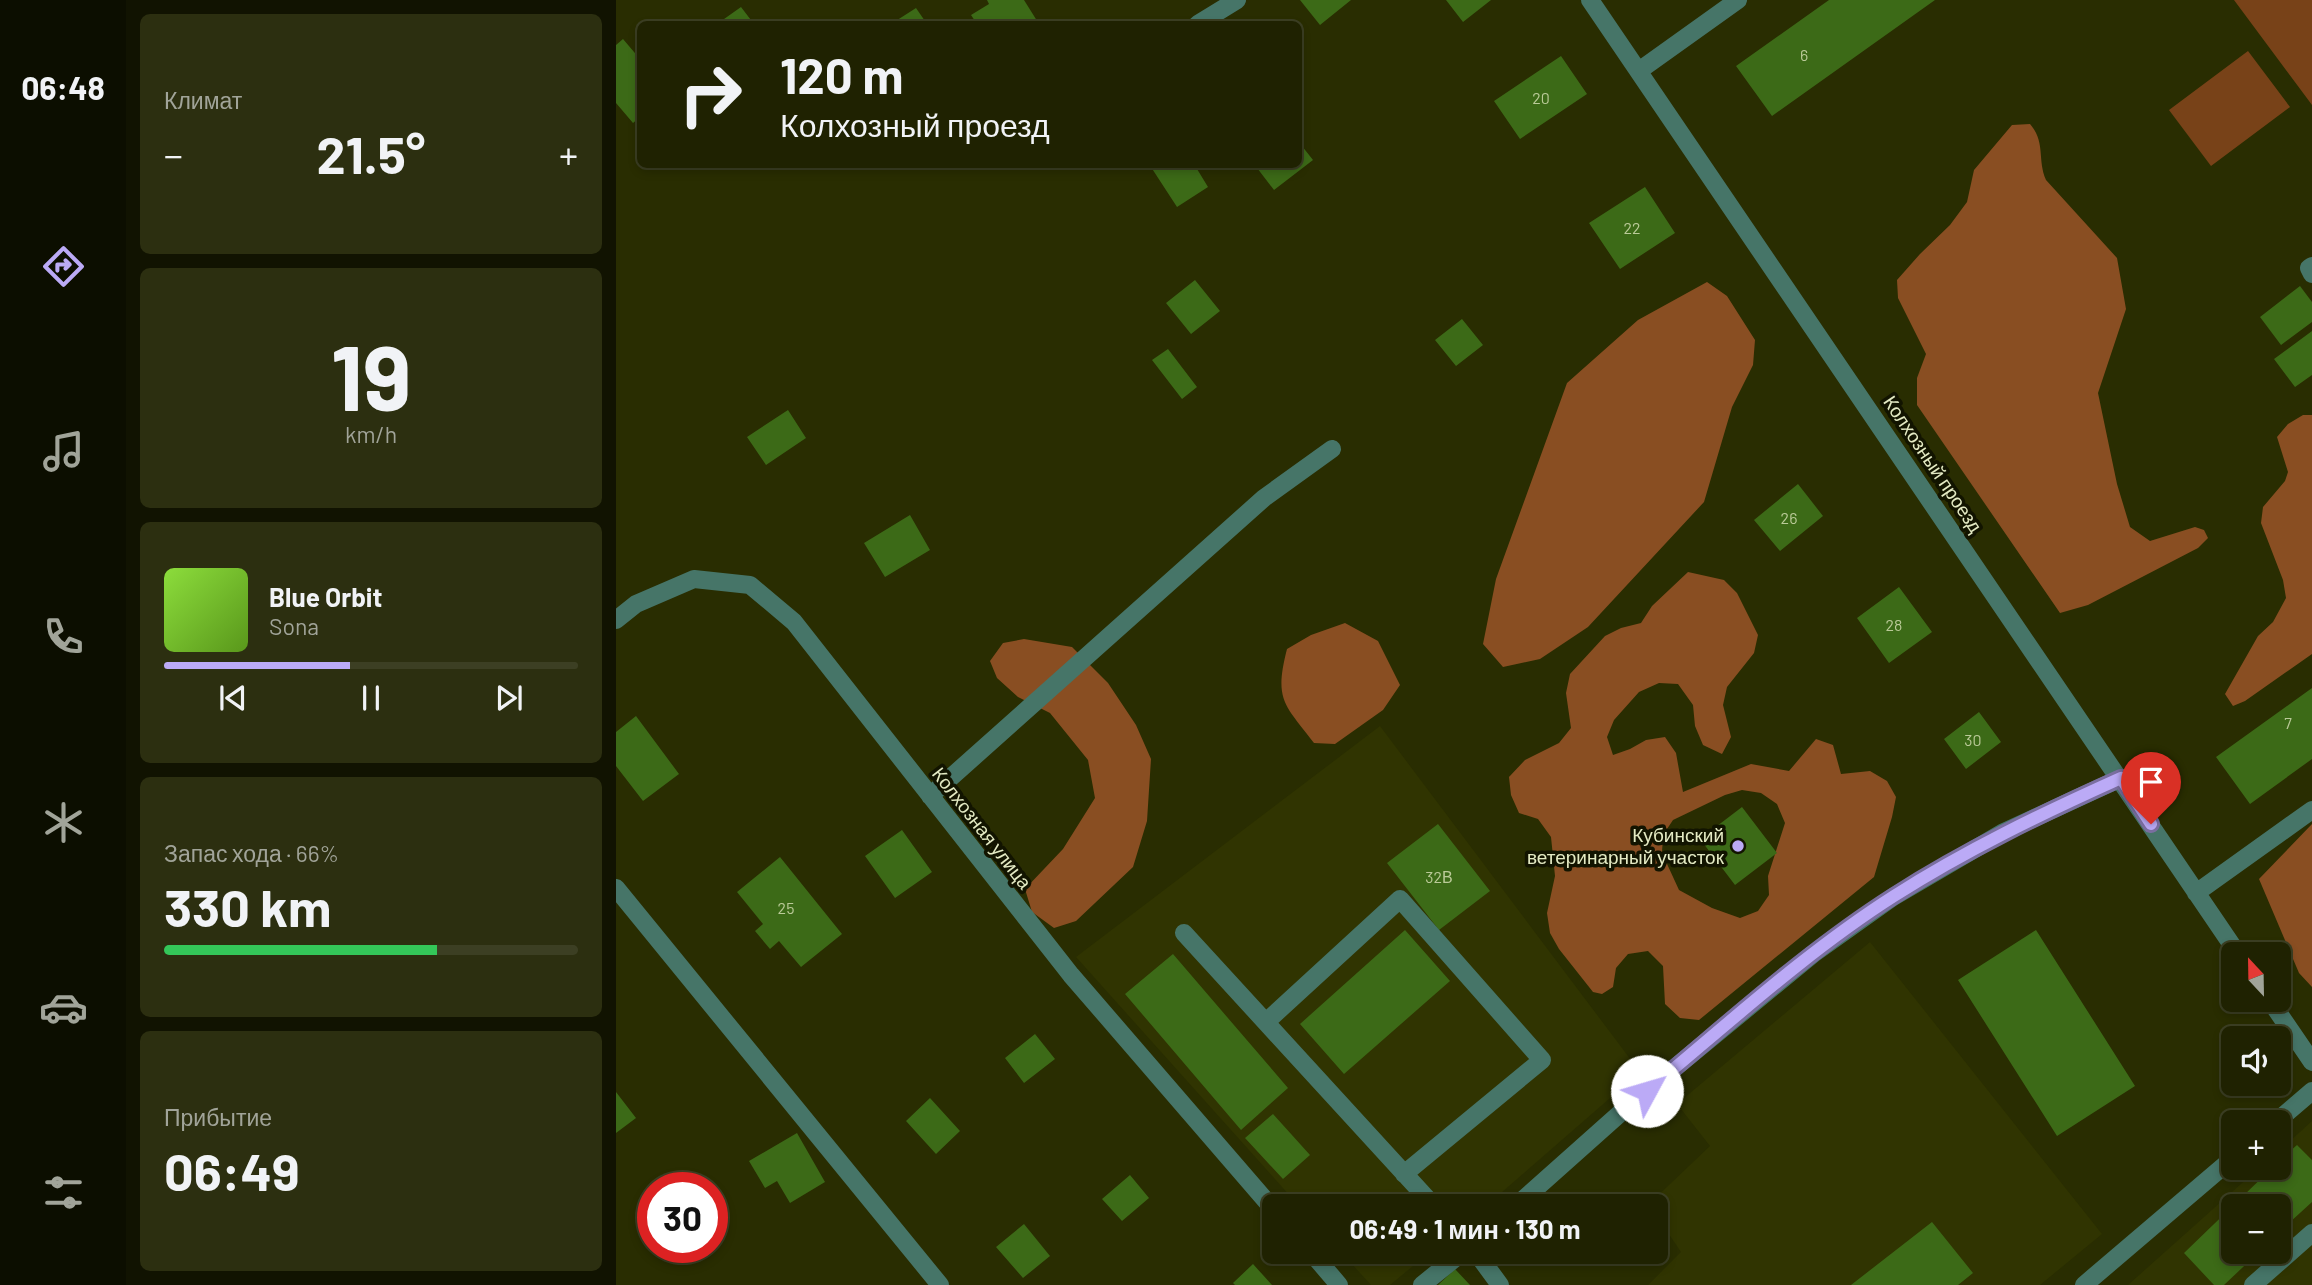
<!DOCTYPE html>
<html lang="ru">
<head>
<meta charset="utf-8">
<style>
	body { margin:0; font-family:Barlow,sans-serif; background:#2c2f10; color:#f1f3f6; height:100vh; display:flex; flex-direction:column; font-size:26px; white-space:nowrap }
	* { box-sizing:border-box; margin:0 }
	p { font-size:23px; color:#a1a499 }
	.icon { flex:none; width:38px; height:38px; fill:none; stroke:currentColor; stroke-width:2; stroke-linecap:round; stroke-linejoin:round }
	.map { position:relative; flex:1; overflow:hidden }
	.panel { display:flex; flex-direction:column; gap:14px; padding:14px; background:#111301; width:490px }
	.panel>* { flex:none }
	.hud { position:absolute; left:21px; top:21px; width:665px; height:147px; border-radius:10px; box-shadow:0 4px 10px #0003,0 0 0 2px #3c3f23; background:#1f2201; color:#f1f3f6; overflow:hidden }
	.needle { width:46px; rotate:338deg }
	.controls { position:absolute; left:1605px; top:942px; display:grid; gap:14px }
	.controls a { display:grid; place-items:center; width:70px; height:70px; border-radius:10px; background:#1f2201; box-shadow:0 4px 10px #0003,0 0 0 2px #3c3f23; font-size:35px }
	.speed { position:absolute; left:21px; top:1172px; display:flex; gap:14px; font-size:35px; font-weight:700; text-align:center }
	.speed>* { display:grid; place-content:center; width:91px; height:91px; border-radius:50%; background:#1f2201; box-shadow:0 4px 10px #0003,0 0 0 2px #3c3f23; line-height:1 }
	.speed .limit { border:10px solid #d22; background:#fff; color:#111 }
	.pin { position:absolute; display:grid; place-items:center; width:60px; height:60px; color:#fff; margin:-72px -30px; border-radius:50% 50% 50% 0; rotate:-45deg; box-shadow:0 0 7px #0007 }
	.pin .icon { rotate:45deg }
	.me { position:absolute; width:77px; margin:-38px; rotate:51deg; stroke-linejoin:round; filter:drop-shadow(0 0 5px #0008) }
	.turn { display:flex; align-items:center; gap:24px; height:147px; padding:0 28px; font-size:32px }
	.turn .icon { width:91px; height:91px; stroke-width:2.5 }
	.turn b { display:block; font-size:49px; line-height:60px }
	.big { font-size:52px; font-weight:700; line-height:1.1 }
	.panel .tile { flex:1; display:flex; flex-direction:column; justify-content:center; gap:10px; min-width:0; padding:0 24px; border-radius:10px; background:#2c2f10 }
	.panel .dial { align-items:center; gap:0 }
	.dial b { font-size:91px; line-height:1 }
	.song { display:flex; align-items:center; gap:21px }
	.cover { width:84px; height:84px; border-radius:10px; background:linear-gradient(135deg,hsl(90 70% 55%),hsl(90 70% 35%)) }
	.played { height:7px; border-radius:4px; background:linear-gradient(90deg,#bbaaf6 45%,#3c3f23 45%) }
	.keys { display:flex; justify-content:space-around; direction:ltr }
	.heat { display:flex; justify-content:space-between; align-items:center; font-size:38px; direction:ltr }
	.charge { height:10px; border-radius:5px; background:linear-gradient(90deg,#34c759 66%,#3c3f23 0) }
	.trip { position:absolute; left:646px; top:1194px; width:406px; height:70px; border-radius:10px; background:#1f2201; box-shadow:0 4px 10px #0003,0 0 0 2px #3c3f23; font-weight:700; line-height:70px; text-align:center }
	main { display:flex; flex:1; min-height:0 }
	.tabs { display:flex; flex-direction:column; width:126px; justify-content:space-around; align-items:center; background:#0c0e00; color:#a1a499 }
	.tabs .icon { width:49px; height:49px }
	.tabs .current { color:#bbaaf6 }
	.tabs b { font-size:32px; color:#f1f3f6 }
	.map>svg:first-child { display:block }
	.built { fill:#303401; fill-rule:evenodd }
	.green { fill:#784218 }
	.forest { fill:#894e22; fill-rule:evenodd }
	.building { fill:#3c6a17 }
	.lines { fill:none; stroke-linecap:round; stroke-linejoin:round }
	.minor { stroke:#467568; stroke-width:18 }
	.route-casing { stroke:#7a6ea0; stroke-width:18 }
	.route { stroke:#bbaaf6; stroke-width:12 }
	.poi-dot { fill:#bbaaf6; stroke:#121400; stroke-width:2.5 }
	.labels { text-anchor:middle; stroke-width:7; stroke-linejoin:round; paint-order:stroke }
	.number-label { font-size:16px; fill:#baca98 }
	.street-label { font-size:19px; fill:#e4eac3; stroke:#121400 }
	.poi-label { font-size:19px; fill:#e4eac3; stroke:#121400; text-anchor:end }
</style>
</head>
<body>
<main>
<nav class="tabs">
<b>06:48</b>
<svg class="icon current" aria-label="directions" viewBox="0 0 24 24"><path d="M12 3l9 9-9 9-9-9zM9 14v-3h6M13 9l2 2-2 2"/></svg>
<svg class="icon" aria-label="music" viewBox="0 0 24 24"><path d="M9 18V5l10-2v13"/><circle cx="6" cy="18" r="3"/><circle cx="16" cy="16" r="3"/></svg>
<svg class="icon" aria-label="phone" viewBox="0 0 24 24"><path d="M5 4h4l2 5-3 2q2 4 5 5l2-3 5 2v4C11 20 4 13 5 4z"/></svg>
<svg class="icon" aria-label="climate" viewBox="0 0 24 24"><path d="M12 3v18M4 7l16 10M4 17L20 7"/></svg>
<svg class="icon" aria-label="car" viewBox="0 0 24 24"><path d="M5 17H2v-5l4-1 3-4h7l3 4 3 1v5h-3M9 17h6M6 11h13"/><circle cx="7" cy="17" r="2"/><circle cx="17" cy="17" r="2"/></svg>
<svg class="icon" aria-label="filters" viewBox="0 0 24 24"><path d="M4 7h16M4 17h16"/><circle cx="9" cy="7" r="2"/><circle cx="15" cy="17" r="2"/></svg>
</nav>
<section class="panel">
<div class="tile"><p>Климат</p>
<div class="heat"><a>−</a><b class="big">21.5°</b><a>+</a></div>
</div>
<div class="tile dial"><b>19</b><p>km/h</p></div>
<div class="tile">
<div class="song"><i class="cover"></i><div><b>Blue Orbit</b><p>Sona</p></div></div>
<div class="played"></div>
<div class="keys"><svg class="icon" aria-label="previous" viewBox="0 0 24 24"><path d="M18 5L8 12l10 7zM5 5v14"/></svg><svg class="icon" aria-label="pause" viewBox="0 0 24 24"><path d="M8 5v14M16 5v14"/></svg><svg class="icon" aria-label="next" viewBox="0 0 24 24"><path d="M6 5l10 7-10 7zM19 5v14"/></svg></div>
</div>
<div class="tile"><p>Запас хода · 66%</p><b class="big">330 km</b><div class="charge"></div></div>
<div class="tile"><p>Прибытие</p><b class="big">06:49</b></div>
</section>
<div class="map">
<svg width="1696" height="1285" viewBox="0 0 1696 1285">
	<rect width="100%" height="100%" fill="#292d01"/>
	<path class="built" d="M764,726L1024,1072L870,1206H683L460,957Z
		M1254,942L1486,1234L1424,1285H1032L1065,1252L1040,1215V1206L1032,1205L1094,1146L1061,1104Z
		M1696,1121V1285H1512L1644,1167H1662L1663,1151ZM1617,1206H1662V1251H1617Z
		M724,1251H815L774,1285H755Z"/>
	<path class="green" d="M1618,0H1696V105Z
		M1632,51L1674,107L1595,166L1553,110Z"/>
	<path class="forest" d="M1414,124C1430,143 1421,159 1430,180L1501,258L1510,309L1482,393L1501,484L1514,527L1534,541L1579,527L1588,530L1592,538L1582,548L1472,605L1444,613L1301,405V378L1310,354L1282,298L1281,280L1304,254L1334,225L1351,202L1358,170L1396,125Z
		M1091,282L1111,296L1139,340L1137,365L1116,407L1088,502L972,627L924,659L887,667L867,644L880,579L951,383L1022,320Z
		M1687,415H1696V654L1629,701L1617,706L1609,694L1642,636L1657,622L1670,598L1667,580L1645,523L1647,507L1669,481L1672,472L1661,437L1672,424Z
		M1072,572L1108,580L1121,593L1142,635L1138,653L1111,687L1107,705L1115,737L1106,754L1087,745L1079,726L1077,705L1062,684L1043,683L1023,692L998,720L991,737L997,755L1014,749L1030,740L1049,737L1060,753L1067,792L1135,764L1173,771L1200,739L1217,745L1225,774L1254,771L1271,781L1280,797L1276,817L1258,877L1083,1020L1064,1018L1049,1004L1047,966L1032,951L1012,954L1000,968L997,987L986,994L977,992L943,949L934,933L931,913L939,876L935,837L922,819L903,813L895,795L893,777L909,760L943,743L955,728L950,693L954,674L989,636L1005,628L1025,623L1036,606ZM1126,790L1145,793L1161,804L1169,823L1152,876L1153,895L1142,911L1124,918L1096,908L1063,890L1046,853L1047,835L1057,820L1109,795Z
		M729,623L762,641L784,685L767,710L719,744L698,743C668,704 658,700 671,649L695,635Z
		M408,639L456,647L492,683L520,725L535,759L531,821L517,867L460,921L438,928L416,912L409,889L447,849L479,798L472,760L434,713L402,697L381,678L374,661L387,643Z
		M1696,824V987L1683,973L1643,879Z"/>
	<path class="building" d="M371,0H408L423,24H361L355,15L373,4Z
		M684,0H735L704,25Z
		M830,0H875L847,22Z
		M1213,0H1319L1156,116L1120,66Z
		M125,7L138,24H101Z
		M300,8L311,24H275Z
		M7,39L24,59V117L17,123L0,103V45Z
		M945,56L971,94L904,139L878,101Z
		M682,141L697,160L658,190L638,164H682Z
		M533,164H578L592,187L561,207Z
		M1029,187L1059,233L1004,269L973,223Z
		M579,280L604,311L575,334L550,303Z
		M1684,286L1696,302V322L1665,345L1644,317Z
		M846,319L867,345L840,366L819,340Z
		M1696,331V375L1679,387L1658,359Z
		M552,349L581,387L566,399L536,360Z
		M172,410L190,438L150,465L131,437Z
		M1182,484L1207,516L1164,551L1138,520Z
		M294,515L314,550L269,577L248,543Z
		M1283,587L1316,632L1273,663L1241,618Z
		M1696,688V759L1634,804L1600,757Z
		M1363,712L1385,742L1350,769L1328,739Z
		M20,716L63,774L27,801L0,766V732Z
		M1126,807L1161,853L1119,885L1084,839Z
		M822,824L874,891L823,930L771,863Z
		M286,830L316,872L279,898L249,856Z
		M164,857L226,934L185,967L163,941L154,949L139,931L147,924L121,892Z
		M789,930L834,981L728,1074L684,1024Z
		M1420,930L1519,1086L1441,1136L1342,980Z
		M557,954L672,1088L625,1130L509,994Z
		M419,1034L439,1059L408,1083L389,1058Z
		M0,1092L20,1118L0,1133Z
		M314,1098L344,1131L320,1154L290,1121Z
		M657,1114L694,1155L667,1179L629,1138Z
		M181,1133L209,1182L174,1203L161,1181L149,1188L133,1161Z
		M1681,1145L1696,1160V1202L1662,1233V1206H1617V1251H1644L1608,1285H1598L1568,1253L1657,1167H1662V1162Z
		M514,1175L533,1198L506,1221L486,1199Z
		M1316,1222L1357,1273L1342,1285H1235Z
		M408,1224L434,1256L407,1278L380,1247Z
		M637,1264L656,1285H619L617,1283Z
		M839,1269L854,1285H822Z"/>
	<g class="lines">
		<path class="minor" d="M974,0L1622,954
			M582,24L621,0
			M1024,70L1122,0
			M1696,266L1693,268L1696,274
			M0,620L20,604L78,579L134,585L178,622L455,975L658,1210
			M314,796L648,498L716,449
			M0,888L324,1285
			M1580,893L1696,810
			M568,933L818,1206
			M1653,999L1696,1062
			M650,1022L784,899L926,1060L788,1174
			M1660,1122L1696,1091
			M900,1206L1010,1108L1197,954L1277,897L1386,833L1505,778
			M694,1251L723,1285
			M859,1251L884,1285
			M806,1285L848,1251
			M1468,1285L1617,1158
			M1637,1285L1696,1233"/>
	</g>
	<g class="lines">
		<defs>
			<path id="route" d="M1031,1091C1111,1025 1190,952 1278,896C1350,850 1427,813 1505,778L1535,824"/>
		</defs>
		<use href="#route" class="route-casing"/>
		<use href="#route" class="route"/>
	</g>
	<circle class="poi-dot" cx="1122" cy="846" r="7"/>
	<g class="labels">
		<g class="number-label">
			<text x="1188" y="61">6</text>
			<text x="925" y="104">20</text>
			<text x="1016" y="234">22</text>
			<text x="1173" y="524">26</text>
			<text x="1278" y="631">28</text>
			<text x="1672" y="729">7</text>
			<text x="1357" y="746">30</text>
			<text x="823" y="883">32В</text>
			<text x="170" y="914">25</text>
		</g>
		<g class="street-label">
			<text transform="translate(1317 464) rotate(56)" y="7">Колхозный проезд</text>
			<text transform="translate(366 828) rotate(52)" y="7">Колхозная улица</text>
		</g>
		<g class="poi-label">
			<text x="1108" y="842">Кубинский<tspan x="1108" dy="22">ветеринарный участок</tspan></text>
		</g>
	</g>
</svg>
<div class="controls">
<a><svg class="needle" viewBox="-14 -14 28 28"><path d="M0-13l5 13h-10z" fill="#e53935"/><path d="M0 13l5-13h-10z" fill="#a1a499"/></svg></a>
<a><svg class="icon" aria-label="sound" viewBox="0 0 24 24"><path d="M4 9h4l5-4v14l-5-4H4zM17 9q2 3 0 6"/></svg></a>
<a>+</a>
<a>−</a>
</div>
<div class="speed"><div class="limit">30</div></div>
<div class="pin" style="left:1535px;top:824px;background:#d93025"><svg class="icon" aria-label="arrive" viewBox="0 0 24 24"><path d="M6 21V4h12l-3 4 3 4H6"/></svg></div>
<svg class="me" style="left:1031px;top:1091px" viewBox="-20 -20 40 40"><circle r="19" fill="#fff"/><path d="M0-13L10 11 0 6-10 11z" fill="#bbaaf6"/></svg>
<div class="trip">06:49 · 1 мин · 130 m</div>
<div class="hud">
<div class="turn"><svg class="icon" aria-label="right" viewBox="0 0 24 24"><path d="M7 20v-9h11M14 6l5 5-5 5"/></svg><div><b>120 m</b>Колхозный проезд</div></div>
</div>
</div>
</main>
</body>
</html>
